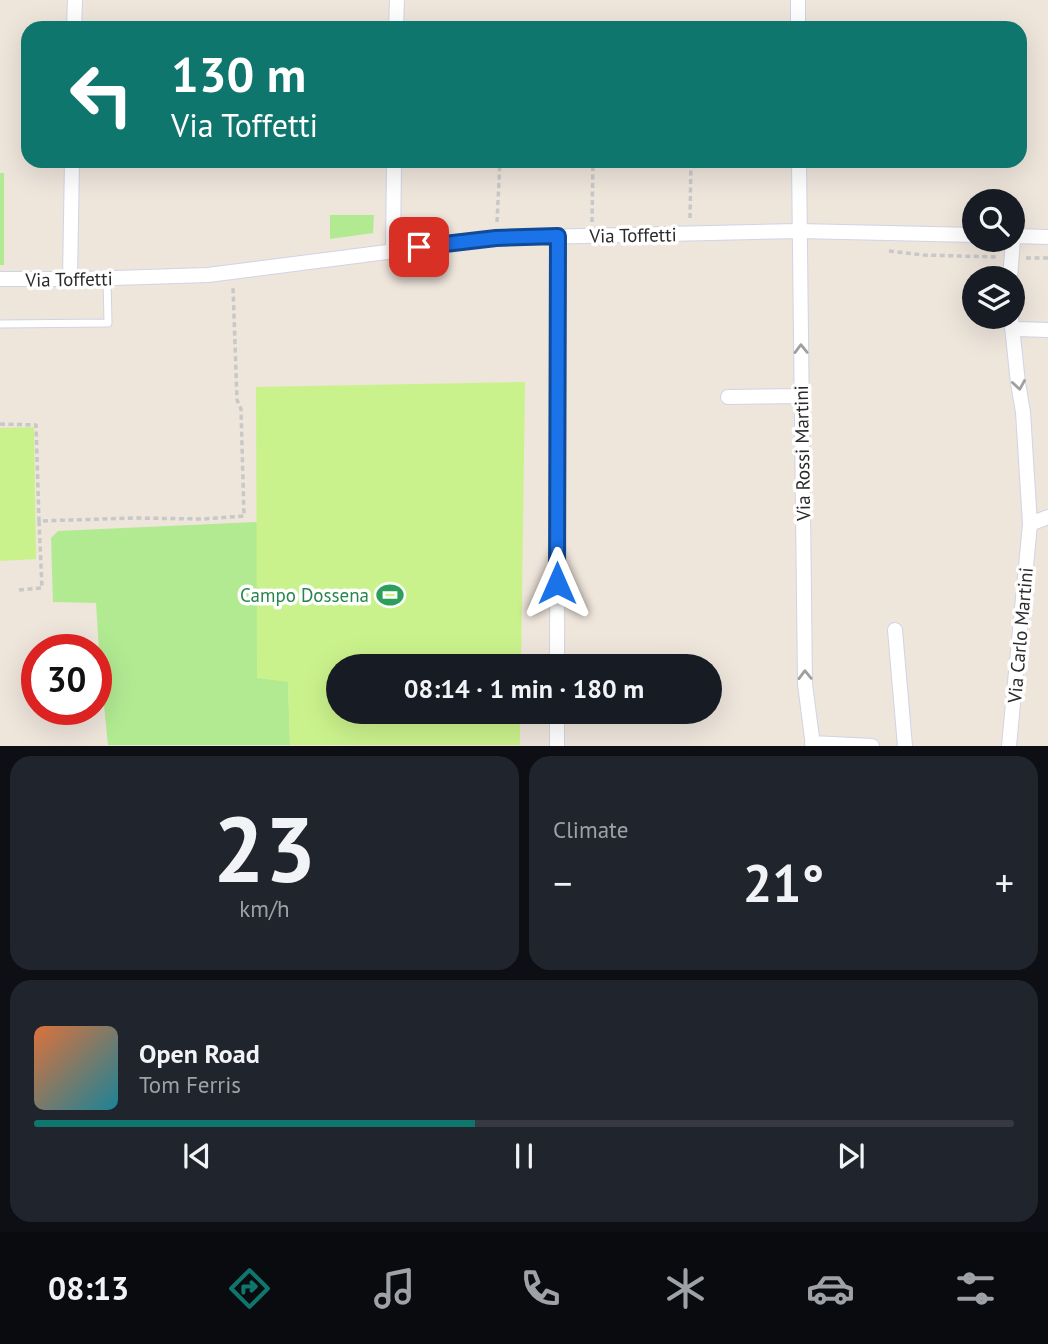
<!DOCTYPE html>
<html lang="en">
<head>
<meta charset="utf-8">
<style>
	body { margin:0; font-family:"PT Sans",sans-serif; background:#20242c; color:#f1f3f6; height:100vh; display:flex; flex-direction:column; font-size:26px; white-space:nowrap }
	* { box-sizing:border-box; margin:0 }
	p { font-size:23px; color:#9ea1a6 }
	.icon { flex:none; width:38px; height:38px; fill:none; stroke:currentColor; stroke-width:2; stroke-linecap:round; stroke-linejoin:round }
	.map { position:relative; height:746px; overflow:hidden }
	.details { display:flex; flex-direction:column; gap:10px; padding:10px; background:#0d0f14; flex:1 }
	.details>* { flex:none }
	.hud { position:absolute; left:21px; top:21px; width:1006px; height:147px; border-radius:21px; box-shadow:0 7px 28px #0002; background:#0f766e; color:#fff; overflow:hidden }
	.controls { position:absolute; left:962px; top:189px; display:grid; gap:14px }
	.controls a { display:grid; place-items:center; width:63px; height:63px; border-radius:50%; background:#171b24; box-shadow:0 7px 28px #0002; font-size:35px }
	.speed { position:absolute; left:21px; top:634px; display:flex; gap:14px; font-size:35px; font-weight:700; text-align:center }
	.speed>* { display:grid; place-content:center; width:91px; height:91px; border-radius:50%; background:#171b24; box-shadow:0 7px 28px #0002; line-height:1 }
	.speed .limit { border:10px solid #d22; background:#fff; color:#111 }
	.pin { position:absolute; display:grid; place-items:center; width:60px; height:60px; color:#fff; margin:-30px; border-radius:14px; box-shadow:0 4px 10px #0006 }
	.me { position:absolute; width:77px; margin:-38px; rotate:0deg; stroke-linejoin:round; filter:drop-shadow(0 0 5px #0008) }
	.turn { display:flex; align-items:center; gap:24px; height:147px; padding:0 35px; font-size:32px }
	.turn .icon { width:91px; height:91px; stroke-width:2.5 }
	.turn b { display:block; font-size:49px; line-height:60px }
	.big { font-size:52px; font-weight:600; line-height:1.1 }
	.details .widget { flex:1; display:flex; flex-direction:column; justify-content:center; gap:10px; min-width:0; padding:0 24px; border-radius:21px; background:#20242c }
	.details .dial { align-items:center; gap:0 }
	.dial b { font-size:91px; line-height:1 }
	.song { display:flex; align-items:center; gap:21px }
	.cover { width:84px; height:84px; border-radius:10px; background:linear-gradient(135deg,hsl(20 70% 55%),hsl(190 70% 35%)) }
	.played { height:7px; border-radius:4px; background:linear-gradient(90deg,#0f766e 45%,#363941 45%) }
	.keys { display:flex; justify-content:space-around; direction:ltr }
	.heat { display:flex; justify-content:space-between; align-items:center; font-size:38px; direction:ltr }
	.details .tiles { flex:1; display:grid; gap:10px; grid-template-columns:1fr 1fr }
	.widget:last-child { grid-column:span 2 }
	.trip { position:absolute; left:326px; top:654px; width:396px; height:70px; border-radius:35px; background:#171b24; box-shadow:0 7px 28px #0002; font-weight:600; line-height:70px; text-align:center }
	.tab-bar { display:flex; height:112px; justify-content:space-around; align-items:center; background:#090b0e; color:#9ea1a6 }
	.tab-bar .icon { width:49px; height:49px }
	.tab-bar .on { color:#0f766e }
	.tab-bar b { font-size:32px; color:#f1f3f6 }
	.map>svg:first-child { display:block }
	.green { fill:#b2ea92 }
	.pitch { fill:#caf28c }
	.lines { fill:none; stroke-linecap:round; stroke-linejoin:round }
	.service-casing { stroke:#d0d4e5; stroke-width:9 }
	.minor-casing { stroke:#d0d4e5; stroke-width:16 }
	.path { stroke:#c8c8c8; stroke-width:3.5; stroke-dasharray:5 3.5; stroke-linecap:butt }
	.service { stroke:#fff; stroke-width:7 }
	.minor { stroke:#fff; stroke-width:14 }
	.oneway { stroke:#9f9f9f }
	.route-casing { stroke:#114b97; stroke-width:18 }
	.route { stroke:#1a73e8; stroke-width:12 }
	.labels { text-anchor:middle; stroke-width:7; stroke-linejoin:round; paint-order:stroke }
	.street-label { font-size:19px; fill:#2a2a2a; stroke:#fff }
	.leisure-label { font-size:19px; fill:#27864d; stroke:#fff; text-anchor:end }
</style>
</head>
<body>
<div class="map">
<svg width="1048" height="746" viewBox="0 0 1048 746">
	<rect width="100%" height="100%" fill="#eee5db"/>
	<path class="green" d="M0,173H4V265H0Z
		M330,215H374L373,233L330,239Z
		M257,522V677L288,681L290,745H108L100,666L96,603L53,602L51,538L58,531Z"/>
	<path class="pitch" d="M525,382L521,667H338V712H520V745H290L288,682L257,678L256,387Z
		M34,427L36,559L0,561V428Z"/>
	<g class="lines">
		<defs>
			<path id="service" d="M0,324L108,323L107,279"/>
			<path id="minor" d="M798,0V28
				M74,28L75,0
				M396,28L397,0
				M799,161L805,684L813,746
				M1013,236L1048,237
				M393,250L394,161
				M1010,278L1013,240
				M0,279H83L208,275L496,238L799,231L975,235
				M70,279L72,161
				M1012,329L1048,330
				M728,397L801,396
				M1030,524L1048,517
				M895,630L905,746
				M557,667L558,236
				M812,743L872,746
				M557,746V712
				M1009,746L1030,524L1023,412L1018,383L1011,317"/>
		</defs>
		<use href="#service" class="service-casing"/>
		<use href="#minor" class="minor-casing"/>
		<path class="path" d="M690,218L691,161
			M497,222L500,161
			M592,222L593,161
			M889,251L923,255L997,257
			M1026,258H1048
			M0,424L36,425L39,521L135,518L204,519L244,516L241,409L237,400L233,287
			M19,590L42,588L39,521"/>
		<use href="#service" class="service"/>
		<use href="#minor" class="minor"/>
	</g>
	<defs><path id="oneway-chevron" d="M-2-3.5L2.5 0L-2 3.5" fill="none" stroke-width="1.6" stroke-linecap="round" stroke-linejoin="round" transform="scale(1.75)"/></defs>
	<g class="oneway">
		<use href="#oneway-chevron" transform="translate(801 349) rotate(-91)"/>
		<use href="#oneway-chevron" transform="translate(1019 385) rotate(81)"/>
		<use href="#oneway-chevron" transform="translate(805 675) rotate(-91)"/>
	</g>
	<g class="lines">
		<defs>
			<path id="route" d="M419,247L496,238L558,236L557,583"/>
		</defs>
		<use href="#route" class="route-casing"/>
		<use href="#route" class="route"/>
	</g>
	<defs>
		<symbol id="stadium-bare" viewBox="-9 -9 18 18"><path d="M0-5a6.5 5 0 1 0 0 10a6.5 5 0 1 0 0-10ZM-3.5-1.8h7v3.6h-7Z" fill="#2e9e5b" stroke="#fff" stroke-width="2.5" paint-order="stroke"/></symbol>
	</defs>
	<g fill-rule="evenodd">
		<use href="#stadium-bare" x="371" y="576" width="38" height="38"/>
	</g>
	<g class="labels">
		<g class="street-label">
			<text transform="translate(633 235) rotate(-1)" y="7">Via Toffetti</text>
			<text transform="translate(69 279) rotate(-1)" y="7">Via Toffetti</text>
			<text transform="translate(802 453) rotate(-91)" y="7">Via Rossi Martini</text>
			<text transform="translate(1020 635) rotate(-85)" y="7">Via Carlo Martini</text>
		</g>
		<g class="leisure-label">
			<text x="369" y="602">Campo Dossena</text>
		</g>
	</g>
</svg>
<div class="controls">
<a><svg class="icon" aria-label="search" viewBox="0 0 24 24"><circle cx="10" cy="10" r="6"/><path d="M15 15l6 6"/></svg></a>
<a><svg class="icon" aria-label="layers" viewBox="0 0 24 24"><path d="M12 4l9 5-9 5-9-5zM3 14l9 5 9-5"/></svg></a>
</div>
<div class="speed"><div class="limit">30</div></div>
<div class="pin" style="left:419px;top:247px;background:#d93025"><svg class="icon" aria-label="arrive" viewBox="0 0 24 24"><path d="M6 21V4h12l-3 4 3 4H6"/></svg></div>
<svg class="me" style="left:557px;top:583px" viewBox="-20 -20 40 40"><path d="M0-17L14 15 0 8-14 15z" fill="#1a73e8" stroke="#fff" stroke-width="4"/></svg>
<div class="trip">08:14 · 1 min · 180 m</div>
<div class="hud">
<div class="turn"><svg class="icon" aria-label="left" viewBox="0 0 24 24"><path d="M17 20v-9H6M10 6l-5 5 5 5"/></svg><div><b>130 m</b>Via Toffetti</div></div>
</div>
</div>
<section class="details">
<div class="tiles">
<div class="widget dial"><b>23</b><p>km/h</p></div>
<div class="widget"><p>Climate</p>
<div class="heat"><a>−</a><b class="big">21°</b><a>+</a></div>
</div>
<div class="widget">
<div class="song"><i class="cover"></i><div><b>Open Road</b><p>Tom Ferris</p></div></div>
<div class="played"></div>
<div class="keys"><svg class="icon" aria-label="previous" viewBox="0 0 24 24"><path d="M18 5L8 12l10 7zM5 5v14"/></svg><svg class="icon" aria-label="pause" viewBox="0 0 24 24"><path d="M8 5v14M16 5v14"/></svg><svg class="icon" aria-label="next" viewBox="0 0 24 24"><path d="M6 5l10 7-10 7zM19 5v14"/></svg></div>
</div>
</div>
</section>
<nav class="tab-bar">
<b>08:13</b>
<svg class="icon on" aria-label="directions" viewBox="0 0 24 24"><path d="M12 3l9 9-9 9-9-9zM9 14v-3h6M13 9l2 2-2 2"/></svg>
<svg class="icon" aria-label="music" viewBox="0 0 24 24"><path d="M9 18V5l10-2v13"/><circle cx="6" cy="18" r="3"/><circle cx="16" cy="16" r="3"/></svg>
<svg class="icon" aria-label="phone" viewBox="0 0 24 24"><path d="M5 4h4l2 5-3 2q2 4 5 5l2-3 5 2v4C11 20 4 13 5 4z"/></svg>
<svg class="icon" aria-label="climate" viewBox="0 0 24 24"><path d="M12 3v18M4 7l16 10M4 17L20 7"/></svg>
<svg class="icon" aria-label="car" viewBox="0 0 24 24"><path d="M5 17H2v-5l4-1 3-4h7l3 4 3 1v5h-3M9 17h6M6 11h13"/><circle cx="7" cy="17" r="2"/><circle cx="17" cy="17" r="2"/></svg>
<svg class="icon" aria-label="filters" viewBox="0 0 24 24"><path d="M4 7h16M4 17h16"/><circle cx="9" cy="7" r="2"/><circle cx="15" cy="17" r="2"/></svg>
</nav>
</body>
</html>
